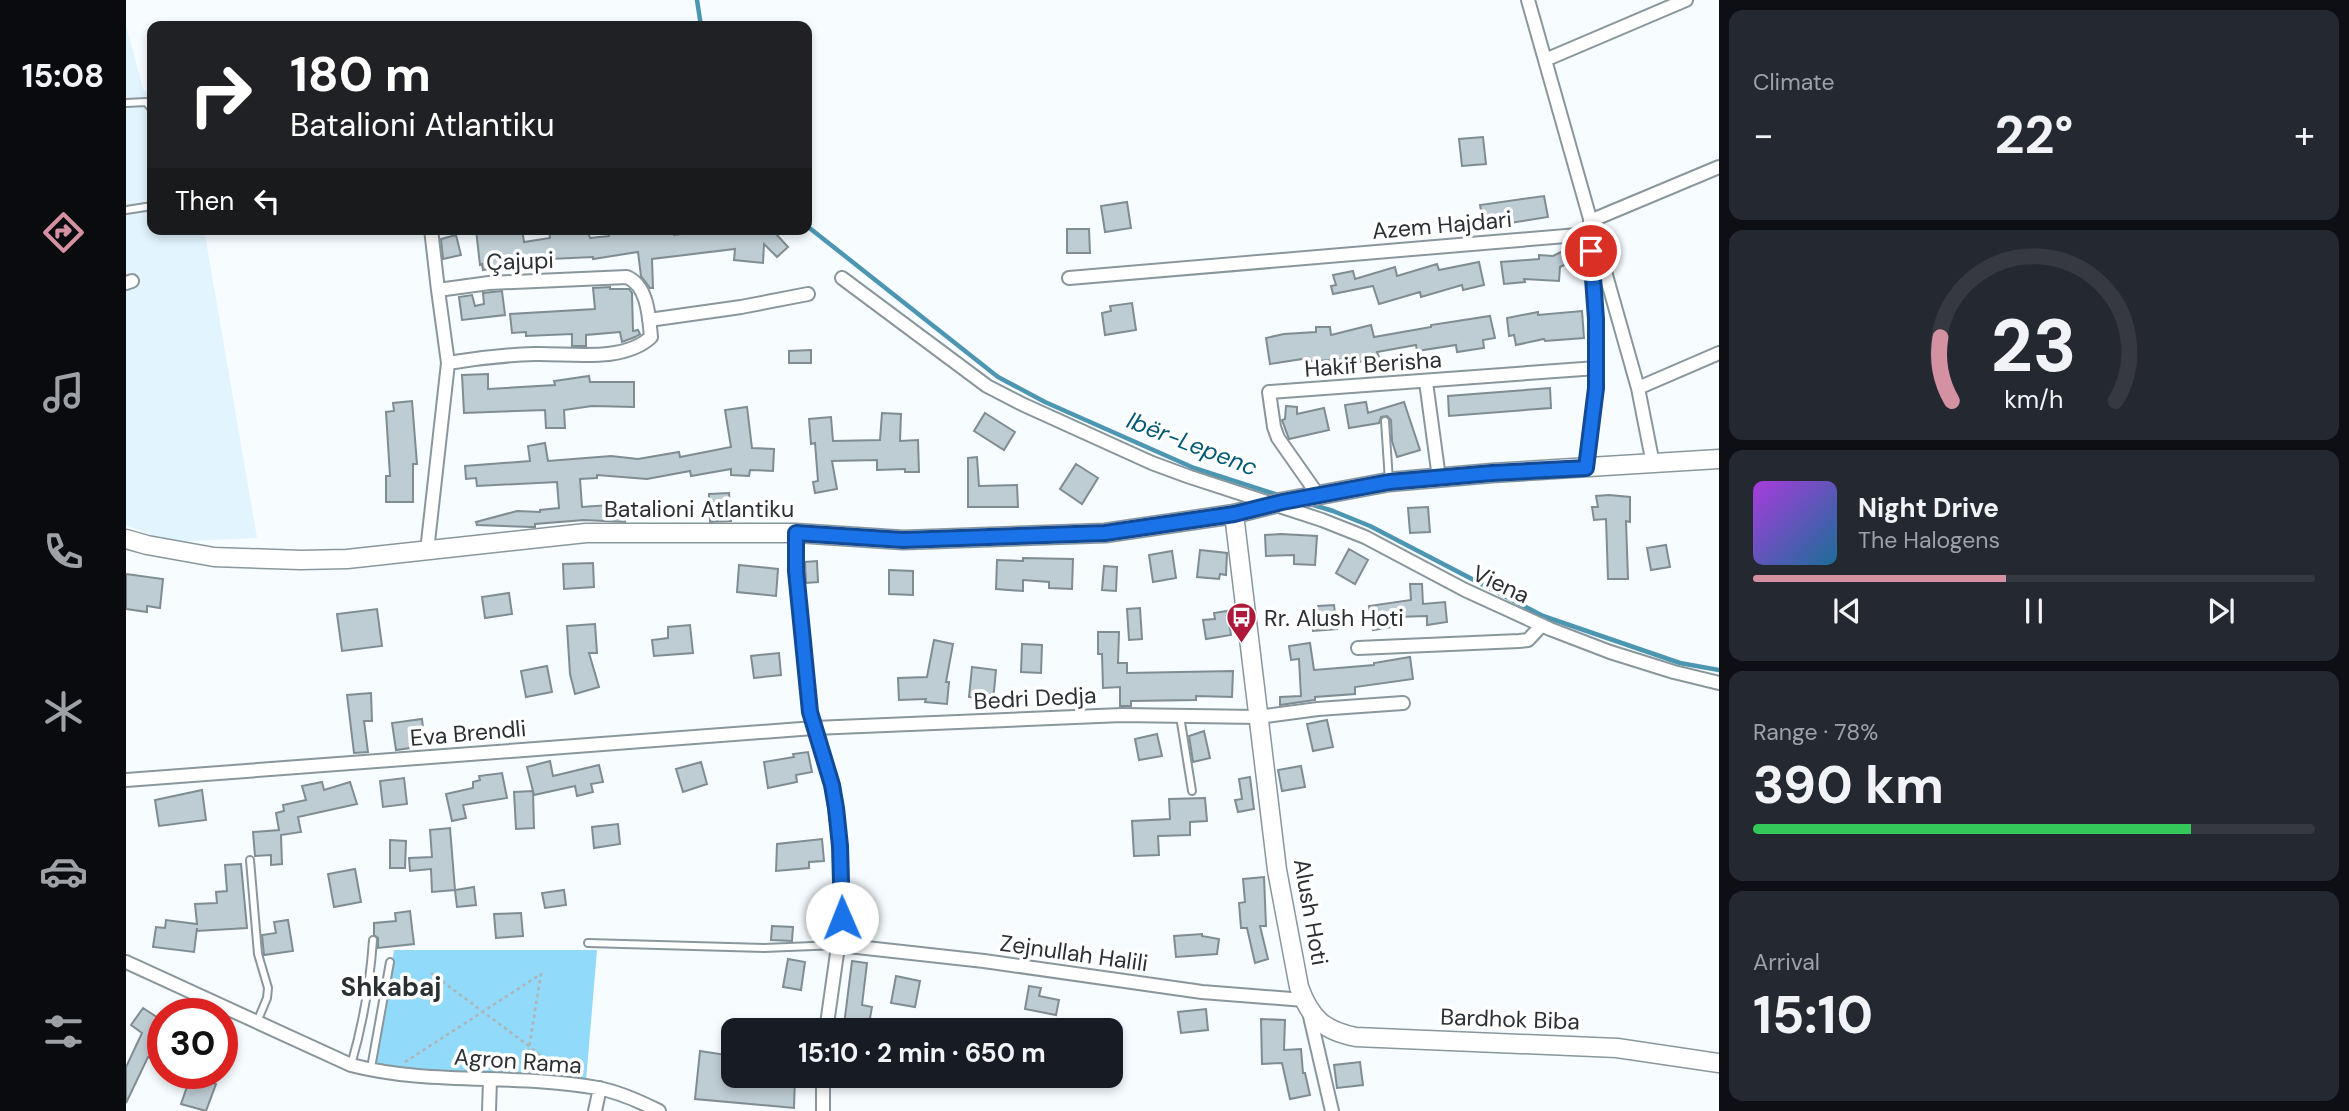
<!DOCTYPE html>
<html lang="en">
<head>
<meta charset="utf-8">
<style>
	body { margin:0; font-family:"DM Sans",sans-serif; background:#242831; color:#f1f3f6; height:100vh; display:flex; flex-direction:column; font-size:26px; white-space:nowrap }
	* { box-sizing:border-box; margin:0 }
	p { font-size:23px; color:#9ea1a6 }
	.icon { flex:none; width:38px; height:38px; fill:none; stroke:currentColor; stroke-width:2; stroke-linecap:round; stroke-linejoin:round }
	.map { position:relative; flex:1; overflow:hidden }
	.drawer { display:flex; flex-direction:column; gap:10px; padding:10px; background:#0d0f14; width:630px }
	.drawer>* { flex:none }
	.top-card { position:absolute; left:21px; top:21px; width:665px; height:214px; border-radius:14px; box-shadow:0 4px 10px #0003; background:#202124; color:#fff; overflow:hidden }
	.speed { position:absolute; left:21px; top:998px; display:flex; gap:14px; font-size:35px; font-weight:700; text-align:center }
	.speed>* { display:grid; place-content:center; width:91px; height:91px; border-radius:50%; background:#171b24; box-shadow:0 4px 10px #0003; line-height:1 }
	.speed .limit { border:10px solid #d22; background:#fff; color:#111 }
	.pin { position:absolute; display:grid; place-items:center; width:60px; height:60px; color:#fff; margin:-30px; border:4px solid #fff; border-radius:50%; box-shadow:0 2px 7px #0007 }
	.me { position:absolute; width:77px; margin:-38px; rotate:359deg; stroke-linejoin:round; filter:drop-shadow(0 0 5px #0008) }
	.turn { display:flex; align-items:center; gap:24px; height:147px; padding:0 28px; font-size:32px }
	.turn .icon { width:91px; height:91px; stroke-width:2.5 }
	.turn b { display:block; font-size:49px; line-height:60px }
	.then { display:flex; align-items:center; height:66px; padding:0 28px; background:#0003; gap:14px; font-size:26px }
	.big { font-size:52px; font-weight:700; line-height:1.1 }
	.drawer .tile { flex:1; display:flex; flex-direction:column; justify-content:center; gap:10px; min-width:0; padding:0 24px; border-radius:14px; background:#242831 }
	.drawer .dial { align-items:center; gap:0 }
	.dial svg { height:182px; overflow:visible; fill:none; stroke:#363941; stroke-width:7; stroke-linecap:round; text-anchor:middle }
	.dial text { fill:#f1f3f6; stroke:none }
	.song { display:flex; align-items:center; gap:21px }
	.cover { width:84px; height:84px; border-radius:10px; background:linear-gradient(135deg,hsl(280 70% 55%),hsl(200 70% 35%)) }
	.played { height:7px; border-radius:4px; background:linear-gradient(90deg,#d391a1 45%,#363941 45%) }
	.keys { display:flex; justify-content:space-around; direction:ltr }
	.heat { display:flex; justify-content:space-between; align-items:center; font-size:38px; direction:ltr }
	.charge { height:10px; border-radius:5px; background:linear-gradient(90deg,#34c759 78%,#363941 0) }
	.trip { position:absolute; left:595px; top:1018px; width:402px; height:70px; border-radius:14px; background:#171b24; box-shadow:0 4px 10px #0003; font-weight:700; line-height:70px; text-align:center }
	main { display:flex; flex:1; min-height:0 }
	.tabs { display:flex; flex-direction:column; width:126px; justify-content:space-around; align-items:center; background:#090b0e; color:#9ea1a6 }
	.tabs .icon { width:49px; height:49px }
	.tabs .active { color:#d391a1 }
	.tabs b { font-size:32px; color:#f1f3f6 }
	.map>svg:first-child { display:block }
	.built { fill:#e2f4fd }
	.green { fill:#92daf9 }
	.lines { fill:none; stroke-linecap:round; stroke-linejoin:round }
	.stream { stroke:#4d96b2; stroke-width:4.5 }
	.building { fill:#beccd3; stroke:#7f8c92; stroke-width:2 }
	.lane-casing { stroke:#89979d; stroke-width:10 }
	.street-casing { stroke:#89979d; stroke-width:16 }
	.secondary-casing { stroke:#89979d; stroke-width:21 }
	.path { stroke:#aeb4b7; stroke-width:2.5; stroke-dasharray:3.5 3.5; stroke-linecap:butt }
	.lane { stroke:#fff; stroke-width:6 }
	.street { stroke:#fff; stroke-width:12 }
	.secondary { stroke:#fff; stroke-width:18 }
	.route-casing { stroke:#114b97; stroke-width:18 }
	.route { stroke:#1a73e8; stroke-width:12 }
	.labels { text-anchor:middle; stroke-width:7; stroke-linejoin:round; paint-order:stroke }
	.street-label { font-size:23px; fill:#2b3033; stroke:#fff }
	.poi-label { font-size:23px; fill:#2b3033; stroke:#fff; text-anchor:start }
	.water-label { font-size:24px; font-style:italic; fill:#005974; stroke:#fff }
	.quarter-label { font-size:26px; font-weight:bold; fill:#2b3033; stroke:#fff }
</style>
</head>
<body>
<main>
<nav class="tabs">
<b>15:08</b>
<svg class="icon active" aria-label="directions" viewBox="0 0 24 24"><path d="M12 3l9 9-9 9-9-9zM9 14v-3h6M13 9l2 2-2 2"/></svg>
<svg class="icon" aria-label="music" viewBox="0 0 24 24"><path d="M9 18V5l10-2v13"/><circle cx="6" cy="18" r="3"/><circle cx="16" cy="16" r="3"/></svg>
<svg class="icon" aria-label="phone" viewBox="0 0 24 24"><path d="M5 4h4l2 5-3 2q2 4 5 5l2-3 5 2v4C11 20 4 13 5 4z"/></svg>
<svg class="icon" aria-label="climate" viewBox="0 0 24 24"><path d="M12 3v18M4 7l16 10M4 17L20 7"/></svg>
<svg class="icon" aria-label="car" viewBox="0 0 24 24"><path d="M5 17H2v-5l4-1 3-4h7l3 4 3 1v5h-3M9 17h6M6 11h13"/><circle cx="7" cy="17" r="2"/><circle cx="17" cy="17" r="2"/></svg>
<svg class="icon" aria-label="filters" viewBox="0 0 24 24"><path d="M4 7h16M4 17h16"/><circle cx="9" cy="7" r="2"/><circle cx="15" cy="17" r="2"/></svg>
</nav>
<div class="map">
<svg width="1593" height="1111" viewBox="0 0 1593 1111">
	<rect width="100%" height="100%" fill="#f6fcff"/>
	<path class="built" d="M0,25L17,89L26,96V229H78L131,538L43,542L0,525Z"/>
	<path class="green" d="M268,950H471L460,1081L250,1066Z"/>
	<g class="lines">
		<path class="stream" d="M571,0L575,26
			M681,226L872,377L919,402L1068,468L1155,496
			M1184,504L1207,511L1244,526L1417,616L1554,663L1593,670"/>
	</g>
	<path class="building" d="M1357,137L1360,164L1336,166L1333,139Z
		M1418,196L1422,217L1358,227L1354,205Z
		M1001,202L1005,228L979,232L975,206Z
		M360,229H396L398,242L424,238L423,229H461L464,238L483,236V229H547L548,235L590,230L650,234L662,247L651,257L638,244L637,263L608,260L609,249L526,259L527,288H524L515,276L512,252L467,259V257L424,259L357,270L356,264L354,265L350,230Z
		M941,229H963L964,253H941Z
		M330,235L335,255L317,259L315,239Z
		M1447,246L1453,258L1434,267L1433,281L1398,279L1399,282L1378,284L1375,262L1413,259V255L1427,256Z
		M1353,262L1358,285L1337,290L1336,285L1295,297L1294,292L1253,304L1247,286L1207,294L1205,286L1210,285L1207,275L1227,271L1229,279L1269,267L1271,276L1311,264L1313,270Z
		M484,287V289H503L506,293L507,331L512,330L514,334L509,337L496,342L494,332L460,335V346H446V334L400,336V332L386,333L384,314L469,309L467,288Z
		M376,291L379,315L336,320L333,297L346,295L349,306L358,304L357,293Z
		M1006,303L1010,330L979,335L976,313L985,311L984,306Z
		M1456,311L1458,338L1419,341L1418,339L1390,345L1388,335L1383,336L1381,318L1412,312V315Z
		M1364,316L1369,338L1357,340L1358,348L1331,352L1330,345L1291,351L1290,345L1251,352L1253,357L1233,362L1231,355L1213,360L1183,361V358L1144,364L1140,338L1158,334L1190,332V327H1204L1205,335L1245,325L1248,337L1305,327V325Z
		M685,350V363H663V351Z
		M362,374V389L429,385L428,381L463,376L464,382H508V407L466,406L438,410L439,428H420L419,410L338,413L336,375Z
		M1424,388L1425,408L1323,416L1322,396Z
		M286,401L291,464H287V502H260V476H264L260,412L268,411L267,403Z
		M1240,402L1242,413L1278,402L1294,450L1271,457L1266,441L1265,420L1261,416L1255,417L1253,423L1223,428L1219,405Z
		M1160,406L1171,407V414L1198,408L1203,430L1163,439L1156,420L1159,419Z
		M621,407L626,448L648,449L647,471L624,470L623,476L605,475V469L565,476L564,471L521,479L471,475V478L454,479L456,507L497,504L499,522L458,520L409,524V527H406L351,525L350,522L391,511L414,512V510L433,508L431,482L351,486L350,478L340,479L339,466L404,461L402,446L419,443L422,461L485,456L512,459L553,452L554,457L605,447L599,410Z
		M756,413L775,414L774,441L792,440L793,472H779V469L751,470V460L706,461L711,489L689,493L687,482L692,481L689,443L685,444L683,419L705,417L707,441L754,440Z
		M859,413L889,432L878,450L848,431Z
		M851,457L853,486L891,485L892,507H842V458Z
		M950,464L972,478L956,504L934,489Z
		M603,493L605,521L584,522L583,494Z
		M1483,495L1504,497V522L1500,521L1502,579H1482L1480,519L1468,520L1466,507H1472L1470,496Z
		M1302,507L1304,532L1284,533L1282,508Z
		M1155,534L1191,536L1189,565L1168,564V555L1140,556L1139,535Z
		M1540,545L1544,567L1525,570L1521,548Z
		M1223,549L1242,560L1229,584L1210,573Z
		M1074,550L1101,553L1100,575L1094,574L1093,579L1071,577Z
		M1046,551L1050,578L1027,582L1023,555Z
		M897,558L947,559L946,589L923,588V582L897,580V591L870,589L871,560L897,561Z
		M691,561L692,582L680,583L679,562Z
		M467,563L468,587L438,589L437,564Z
		M613,565L652,569L650,596L611,592Z
		M978,566L991,567L990,591L976,590Z
		M763,570L787,571V595L763,594Z
		M0,574L37,579L34,608L21,606V612L0,609Z
		M1284,584H1296L1297,604L1319,602L1321,622L1301,625V616L1270,617L1271,626L1247,630L1243,606L1285,600Z
		M383,593L386,614L359,618L356,597Z
		M1208,605L1211,629L1187,631L1185,619L1192,606Z
		M1014,608L1016,639L1003,640L1001,609Z
		M251,609L256,646L216,651L211,614Z
		M1101,611L1105,635L1080,639L1077,620L1089,619L1088,613Z
		M469,624L471,653H463L473,687L449,694L444,674L441,626Z
		M564,625L567,653L528,656L526,640L542,638V627Z
		M972,632H993L992,663H1001V673L1107,671L1106,697L1070,696V700L1005,701V706H994V687L977,688L976,654H972Z
		M808,640L827,644L820,682H823L821,704L799,702L800,699L773,700L772,678L801,677Z
		M1184,643L1188,670L1248,665V663L1284,657L1287,679L1229,687V694L1189,697V700L1154,705V697L1175,696L1173,659L1165,660L1163,646Z
		M896,644L916,645L915,673L895,672Z
		M653,653L655,675L628,678L625,656Z
		M421,666L426,692L400,697L395,671Z
		M846,667L870,670L867,701L843,697Z
		M245,693L246,721H238L242,752L228,753L221,695Z
		M296,719L299,746L270,750L266,723Z
		M1201,720L1207,747L1187,751L1181,724Z
		M1078,731L1084,758L1067,762L1063,736Z
		M1031,734L1036,756L1013,760L1009,739Z
		M682,752L686,772L670,775L671,782L642,788L638,762L668,757L667,754Z
		M424,761L427,776L473,765L477,782L465,784L467,792L451,796L449,786L408,795L401,767Z
		M575,762L581,784L557,792L550,769Z
		M1175,766L1179,787L1156,791L1152,770Z
		M376,773L381,798L337,805L340,818L326,821L320,794L347,788V782L354,780L353,776Z
		M1124,777L1128,809L1112,812L1109,800L1116,799L1113,779Z
		M278,778L281,804L257,807L254,781Z
		M196,782L198,790L224,782L231,804L172,817L175,832L155,835L156,864L145,865V855L129,856L127,832L153,830L150,813L158,811L157,805L180,800L176,786Z
		M76,790L80,820L33,826L29,800Z
		M407,791L408,828L390,829L388,792Z
		M1079,798L1081,821L1064,822V835L1032,836L1033,855L1008,856L1006,821L1044,819L1043,799Z
		M492,824L494,844L468,848L466,827Z
		M324,828L329,890L306,892L305,869L284,871L283,858L306,857L304,830Z
		M696,839L698,861L683,862V868L650,871L651,844Z
		M264,840L280,841L279,868H264Z
		M115,864L121,928L71,931V928L68,952L27,947L30,927L39,928L40,920L71,924L69,904L91,903L90,892L101,891L99,865Z
		M229,869L235,902L208,907L202,874Z
		M1138,877L1140,926H1134L1142,959L1129,963L1121,928H1115L1113,903L1119,902L1117,879Z
		M348,887L350,905L331,907L329,890Z
		M438,890L440,905L419,908L416,893Z
		M284,911L288,944L252,948V938L248,935V923L270,921L269,913Z
		M395,913L397,936L370,938L368,914Z
		M162,920L167,951L138,955L136,935L150,933L148,922Z
		M646,926L667,927L666,941L645,940Z
		M1076,934V936L1093,939L1091,954L1050,957L1048,936Z
		M662,959L679,962L675,990L657,987Z
		M726,961L741,963L736,1005L746,1007L742,1029L718,1025Z
		M770,976L794,981L789,1007L765,1003Z
		M903,986L915,988L913,996L933,1000L930,1015L899,1009Z
		M17,1008L37,1021V1063L22,1057L0,1103V1067L16,1033L5,1025Z
		M1080,1009L1082,1030L1055,1033L1052,1012Z
		M1135,1019L1159,1020L1158,1050L1175,1049L1177,1073H1179L1184,1095L1164,1099L1156,1063L1136,1064Z
		M574,1051L607,1056V1076H669L668,1108L569,1099Z
		M1234,1062L1237,1085L1211,1088L1208,1065Z
		M65,1075L90,1084L80,1111L55,1104Z"/>
	<g class="lines">
		<defs>
			<path id="lane" d="M0,103L20,102L26,109
				M0,210L26,206
				M1259,421L1263,481
				M1054,716L1066,791
				M124,860L132,954L142,988L141,998L131,1022
				M462,943L638,948L712,945
				M225,1065C237,1024 244,983 247,940
				M245,1068L264,962"/>
			<path id="street" d="M1402,0L1512,388L1527,464
				M1419,60L1560,0
				M1464,221L1593,167
				M305,229L312,290
				M716,278L861,386L898,405L1026,463L1064,477L1196,520L1239,537L1339,590L1424,629L1484,652L1548,672L1593,683
				M943,278L1452,235C1461,237 1463,242 1465,251L1470,319V389L1460,468
				M0,283L6,281
				M523,320L615,307L682,294
				M1300,382L1313,478
				M1512,388L1593,353
				M1192,495L1152,438L1148,427L1143,392L1471,368
				M670,533V571L684,712L706,784L714,846L716,918L700,1031
				M301,551L322,363L312,290L363,283L501,277C522,286 523,317 525,337C497,363 445,353 409,354C380,355 351,358 322,363
				M1232,648L1393,641L1402,640L1416,625
				M0,780L688,728L996,715L1132,717L1192,709L1277,703
				M713,945L858,961L1076,992L1178,1000
				M0,962L225,1065C305,1086 391,1073 472,1088C493,1092 513,1101 533,1111
				M1183,1012L1206,1111
				M697,1076V1111
				M363,1111L364,1080
				M469,1111L474,1088"/>
			<path id="secondary" d="M1108,514L1151,870L1173,987C1184,1018 1198,1031 1230,1037L1491,1048L1593,1063
				M0,539L21,545L88,557L175,560L221,559L460,533H670L777,540L979,533L1108,514L1156,502L1263,482L1366,473L1593,459"/>
		</defs>
		<use href="#lane" class="lane-casing"/>
		<use href="#street" class="street-casing"/>
		<use href="#secondary" class="secondary-casing"/>
		<path class="path" d="M305,973L403,1046L430,1069
			M279,1062L415,974L400,1066"/>
		<use href="#lane" class="lane"/>
		<use href="#street" class="street"/>
		<use href="#secondary" class="secondary"/>
	</g>
	<g class="lines">
		<defs>
			<path id="route" d="M716,918L714,846L710,808L706,785L684,712L670,571V533L777,540L979,533L1108,514L1156,502L1263,482L1366,473L1460,468L1470,388V319L1465,251"/>
		</defs>
		<use href="#route" class="route-casing"/>
		<use href="#route" class="route"/>
	</g>
	<defs>
		<symbol id="bus-pin" viewBox="-11 -11 22 30"><path d="M0 17L-7.5 6A9.5 9.5 0 1 1 7.5 6Z" fill="#ae1939" stroke="#fff"/><path d="M-5-6H5V4H4V6H2V4H-2V6H-4V4H-5ZM-3.5-4V0h7V-4ZM-3.5 1.2v1.5H-2V1.2ZM2 1.2v1.5H3.5V1.2Z" fill="#fff"/></symbol>
	</defs>
	<g fill-rule="evenodd">
		<use href="#bus-pin" x="1098" y="600" width="35" height="47"/>
	</g>
	<g class="labels">
		<g class="street-label">
			<text transform="translate(1316 225) rotate(-5)" y="8">Azem Hajdari</text>
			<text transform="translate(394 261) rotate(-2)" y="8">Çajupi</text>
			<text transform="translate(1247 364) rotate(-4)" y="8">Hakif Berisha</text>
			<text x="573" y="517">Batalioni Atlantiku</text>
			<text transform="translate(1375 584) rotate(25)" y="8">Viena</text>
			<text transform="translate(909 698) rotate(-3)" y="8">Bedri Dedja</text>
			<text transform="translate(342 733) rotate(-5)" y="8">Eva Brendli</text>
			<text transform="translate(1185 912) rotate(80)" y="8">Alush Hoti</text>
			<text transform="translate(948 953) rotate(8)" y="8">Zejnullah Halili</text>
			<text transform="translate(1384 1019) rotate(2)" y="8">Bardhok Biba</text>
			<text transform="translate(392 1061) rotate(4)" y="8">Agron Rama</text>
		</g>
		<g class="poi-label">
			<text x="1138" y="626">Rr. Alush Hoti</text>
		</g>
		<g class="water-label">
			<text transform="translate(1066 444) rotate(21)" y="8">Ibër-Lepenc</text>
		</g>
		<g class="quarter-label">
			<text x="265" y="996">Shkabaj</text>
		</g>
	</g>
</svg>
<div class="speed"><div class="limit">30</div></div>
<div class="pin" style="left:1465px;top:251px;background:#d93025"><svg class="icon" aria-label="arrive" viewBox="0 0 24 24"><path d="M6 21V4h12l-3 4 3 4H6"/></svg></div>
<svg class="me" style="left:716px;top:918px" viewBox="-20 -20 40 40"><circle r="19" fill="#fff"/><path d="M0-13L10 11 0 6-10 11z" fill="#1a73e8"/></svg>
<div class="trip">15:10 · 2 min · 650 m</div>
<div class="top-card">
<div class="turn"><svg class="icon" aria-label="right" viewBox="0 0 24 24"><path d="M7 20v-9h11M14 6l5 5-5 5"/></svg><div><b>180 m</b>Batalioni Atlantiku</div></div>
<div class="then">Then<svg class="icon" aria-label="left" viewBox="0 0 24 24"><path d="M17 20v-9H6M10 6l-5 5 5 5"/></svg></div>
</div>
</div>
<section class="drawer">
<div class="tile"><p>Climate</p>
<div class="heat"><a>−</a><b class="big">22°</b><a>+</a></div>
</div>
<div class="tile dial"><svg viewBox="0 0 100 80">
<path d="M14 69A42 42 0 1 1 86 69"/>
<path d="M14 69A42 42 0 0 1 9 41" stroke="#d391a1"/>
<text x="50" y="56" font-size="32" font-weight="700">23</text>
<text x="50" y="72" font-size="11">km/h</text>
</svg></div>
<div class="tile">
<div class="song"><i class="cover"></i><div><b>Night Drive</b><p>The Halogens</p></div></div>
<div class="played"></div>
<div class="keys"><svg class="icon" aria-label="previous" viewBox="0 0 24 24"><path d="M18 5L8 12l10 7zM5 5v14"/></svg><svg class="icon" aria-label="pause" viewBox="0 0 24 24"><path d="M8 5v14M16 5v14"/></svg><svg class="icon" aria-label="next" viewBox="0 0 24 24"><path d="M6 5l10 7-10 7zM19 5v14"/></svg></div>
</div>
<div class="tile"><p>Range · 78%</p><b class="big">390 km</b><div class="charge"></div></div>
<div class="tile"><p>Arrival</p><b class="big">15:10</b></div>
</section>
</main>
</body>
</html>
